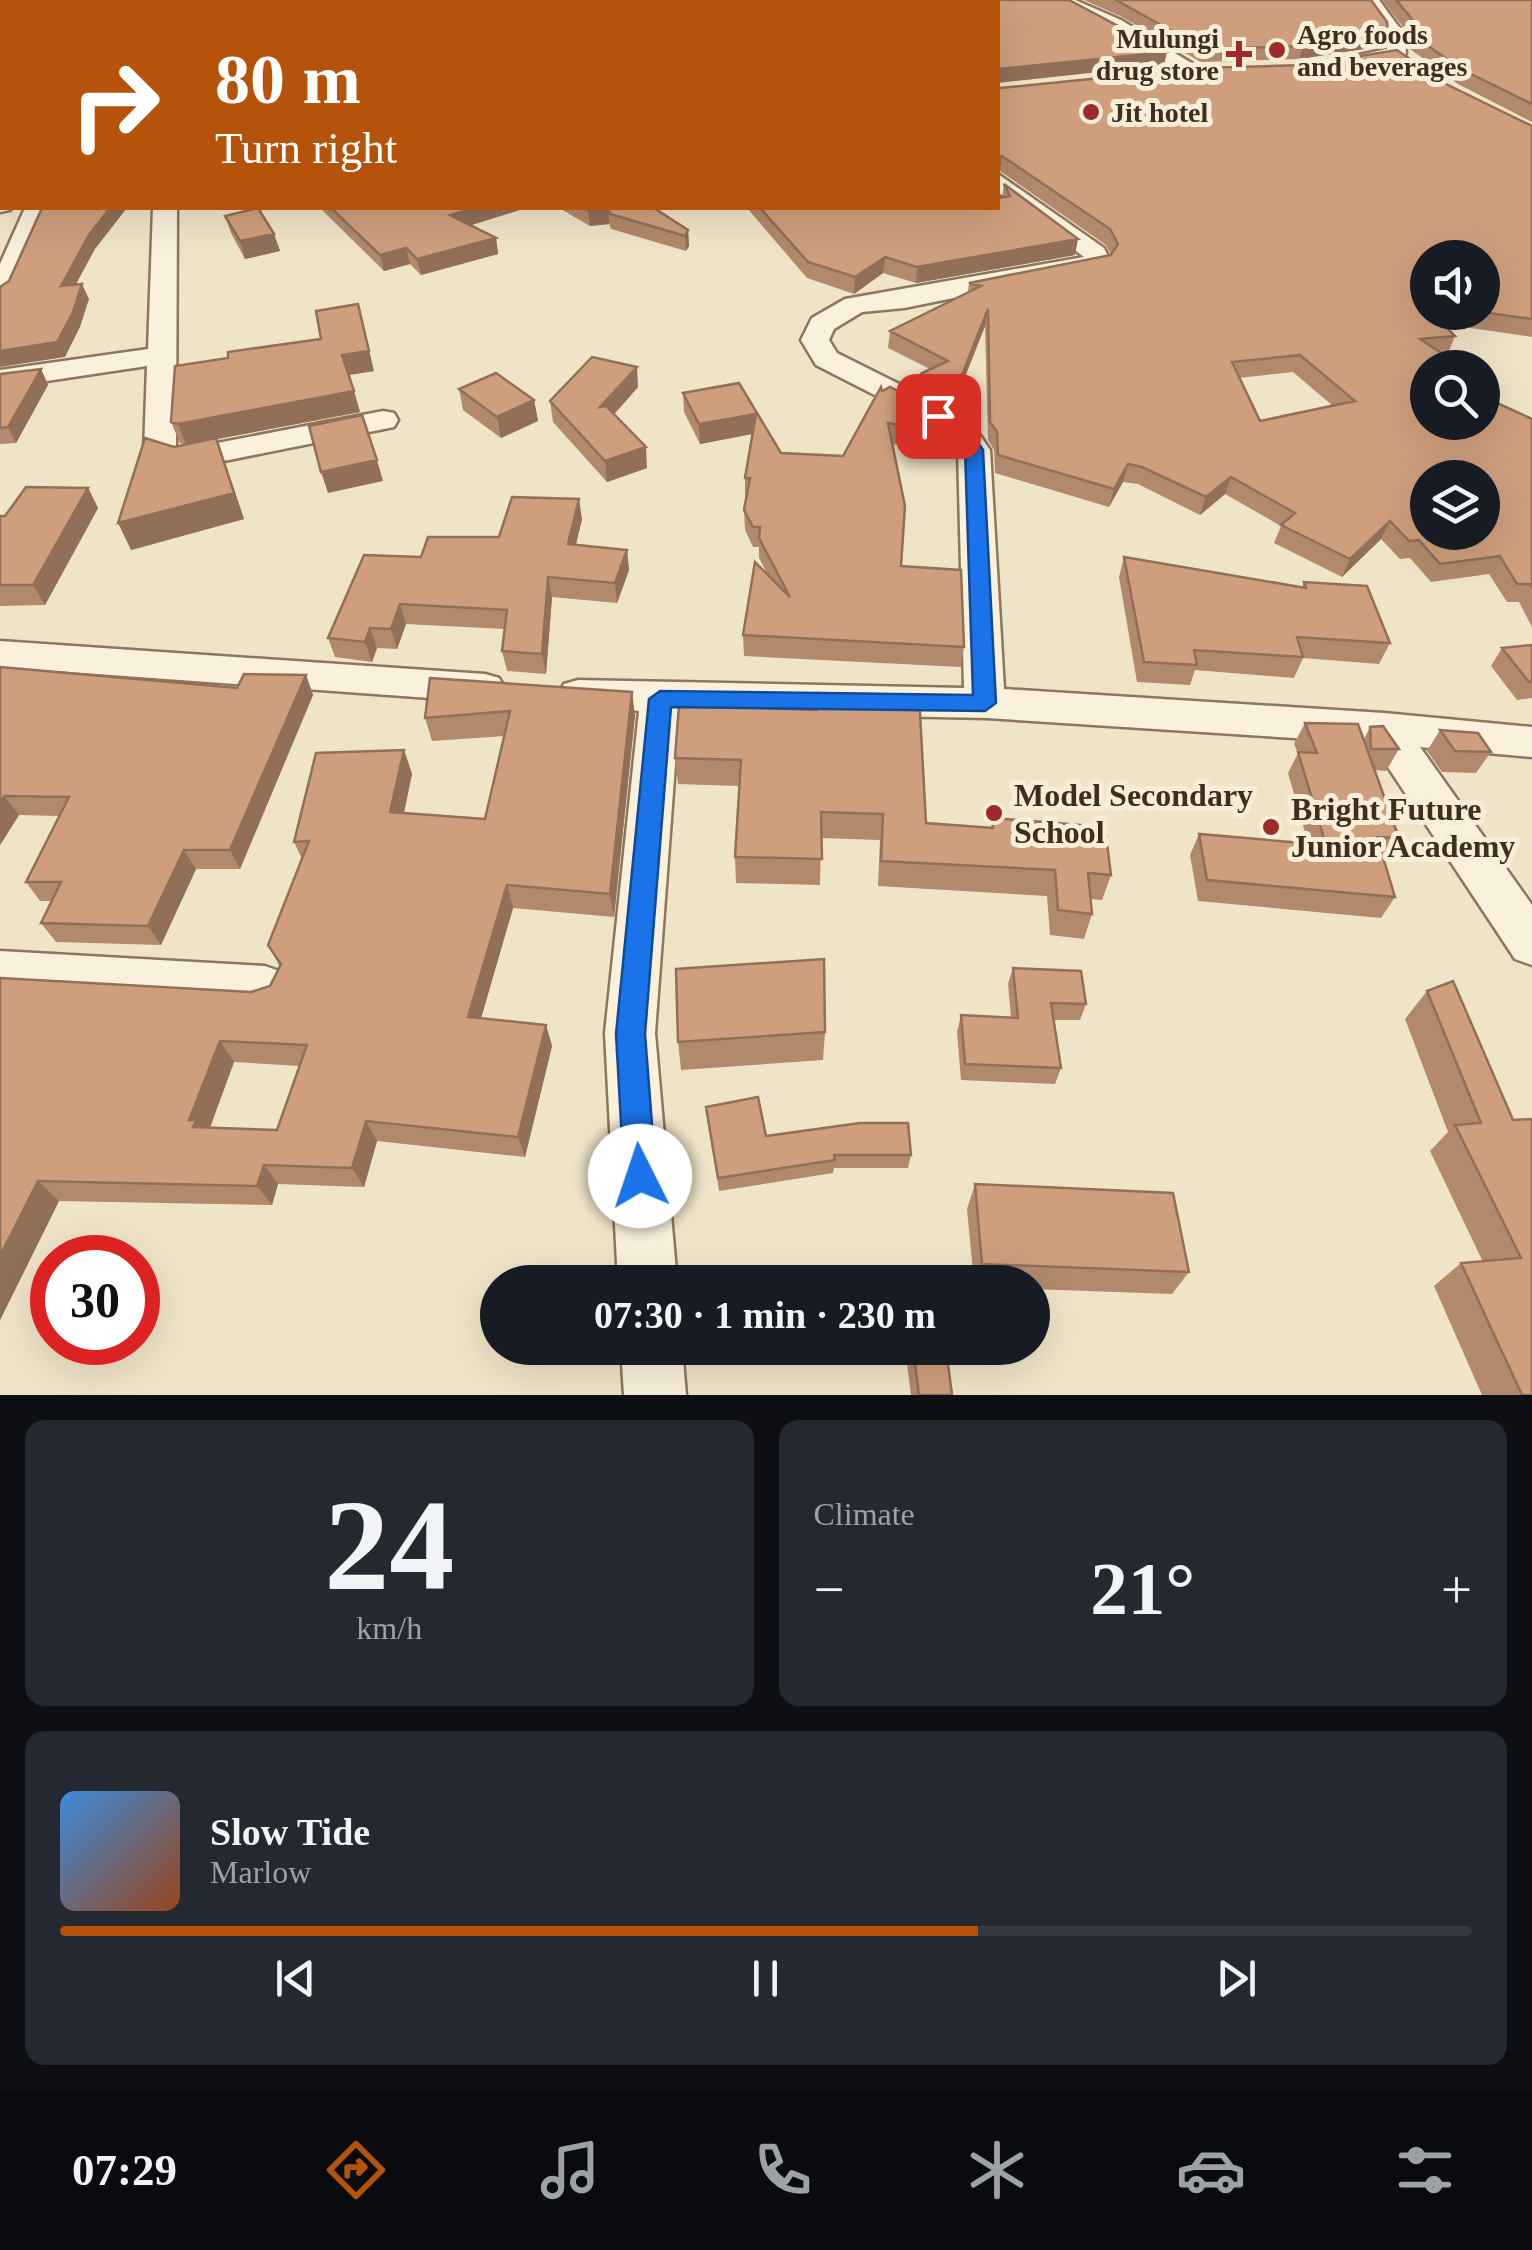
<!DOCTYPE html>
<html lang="en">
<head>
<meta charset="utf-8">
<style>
	body { margin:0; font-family:"Times New Roman",serif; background:#242831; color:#f1f3f6; height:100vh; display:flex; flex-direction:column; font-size:38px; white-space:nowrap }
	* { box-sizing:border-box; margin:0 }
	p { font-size:32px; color:#9ea1a6 }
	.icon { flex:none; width:55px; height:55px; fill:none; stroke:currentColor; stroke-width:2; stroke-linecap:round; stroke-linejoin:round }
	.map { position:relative; height:1395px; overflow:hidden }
	.sheet { display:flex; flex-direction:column; gap:25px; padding:25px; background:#0d0f14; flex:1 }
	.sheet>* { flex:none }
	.banner { position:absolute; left:0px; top:0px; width:1000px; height:210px; box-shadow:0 10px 40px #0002; background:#b45309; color:#fff; overflow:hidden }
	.tools { position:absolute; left:1410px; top:240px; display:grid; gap:20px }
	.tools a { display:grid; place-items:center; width:90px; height:90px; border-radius:50%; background:#171b24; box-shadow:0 10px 40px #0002; font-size:50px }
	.speed { position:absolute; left:30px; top:1235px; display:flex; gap:20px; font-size:50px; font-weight:700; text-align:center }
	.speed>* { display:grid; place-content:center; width:130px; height:130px; border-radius:50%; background:#171b24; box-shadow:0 10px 40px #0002; line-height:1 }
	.speed .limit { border:15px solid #d22; background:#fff; color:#111 }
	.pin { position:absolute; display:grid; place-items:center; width:85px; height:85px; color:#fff; margin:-42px; border-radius:20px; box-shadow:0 5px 15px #0006 }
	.me { position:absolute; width:110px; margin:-55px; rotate:356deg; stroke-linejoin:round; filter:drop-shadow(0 0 8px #0008) }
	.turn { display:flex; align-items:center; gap:35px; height:210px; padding:0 50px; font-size:45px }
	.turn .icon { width:130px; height:130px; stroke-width:2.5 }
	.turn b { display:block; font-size:70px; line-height:85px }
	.big { font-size:75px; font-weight:700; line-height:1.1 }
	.sheet .widget { flex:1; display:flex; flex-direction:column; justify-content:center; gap:15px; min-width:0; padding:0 35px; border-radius:20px; background:#242831 }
	.sheet .dial { align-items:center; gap:0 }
	.dial b { font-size:130px; line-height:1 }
	.song { display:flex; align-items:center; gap:30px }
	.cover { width:120px; height:120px; border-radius:15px; background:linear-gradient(135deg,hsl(210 70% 55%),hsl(20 70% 35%)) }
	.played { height:10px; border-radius:5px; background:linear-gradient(90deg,#b45309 65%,#363941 65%) }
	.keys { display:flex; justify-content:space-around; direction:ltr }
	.heat { display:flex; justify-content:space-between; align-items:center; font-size:55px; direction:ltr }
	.sheet .tiles { flex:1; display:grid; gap:25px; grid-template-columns:1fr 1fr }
	.widget:last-child { grid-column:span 2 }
	.trip { position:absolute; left:480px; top:1265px; width:570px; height:100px; border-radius:50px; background:#171b24; box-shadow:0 10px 40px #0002; font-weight:700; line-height:100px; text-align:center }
	.tab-bar { display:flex; height:160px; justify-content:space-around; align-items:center; background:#090b0e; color:#9ea1a6 }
	.tab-bar .icon { width:70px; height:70px }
	.tab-bar .current { color:#b45309 }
	.tab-bar b { font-size:45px; color:#f1f3f6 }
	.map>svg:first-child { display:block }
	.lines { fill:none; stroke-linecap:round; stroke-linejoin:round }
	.street-casing { stroke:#8d765c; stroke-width:5 }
	.street { fill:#faf1dc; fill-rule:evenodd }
	.wall { fill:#b2896c; fill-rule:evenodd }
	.shaded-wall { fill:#916f58 }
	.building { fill:#cf9f7d; stroke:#916f58; stroke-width:2.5; fill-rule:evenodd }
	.route { fill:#1a73e8; stroke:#114b97; stroke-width:2.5 }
	.poi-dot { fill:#9e2a2b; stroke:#f7eed8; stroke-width:4 }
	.labels { text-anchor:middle; stroke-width:10; stroke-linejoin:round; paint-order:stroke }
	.far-poi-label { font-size:28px; font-weight:bold; fill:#3d2e20; stroke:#f7eed8; text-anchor:start }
	.poi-label { font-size:32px; font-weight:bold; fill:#3d2e20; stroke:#f7eed8; text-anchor:start }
</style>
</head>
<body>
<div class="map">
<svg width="1532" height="1395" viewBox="0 0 1532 1395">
	<rect width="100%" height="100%" fill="#f0e4c8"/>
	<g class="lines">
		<defs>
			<path id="street" d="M1051,0H1075L1121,20L1206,72L1203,76H1189L1109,28Z
				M1361,0H1379L1404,34L1406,53L1404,57L1341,67V59L1387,49L1386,34Z
				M998,174L1104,248L1111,262L1107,267L904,308L862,312L834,329L829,340L837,353L969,419L990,450L1004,689L1384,713L1532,727V757L1420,747L1532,905V965L1515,959L1372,743L987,718L679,712L655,1033L677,1282H618L605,1033L639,711L564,704L558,694L564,684L578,680L964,688L958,450L947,432L816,365L801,340L812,318L845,299L1084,257L998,192Z
				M0,198L2,208H12L10,210L0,212Z
				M25,208H49L13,294L0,302V264Z
				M153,208H177L176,446L186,449L383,411L394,413L398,420L394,427L184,469L149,458L144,451L147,366L0,388V370L148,349Z
				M0,641L485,674L499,678L505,688L499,698L485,702L0,667Z
				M0,951L265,966L282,972L290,988L282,1004L265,1010L0,995Z
				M621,1348H682L686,1395H624Z"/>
		</defs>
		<use href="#street" class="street-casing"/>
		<use href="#street" class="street"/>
	</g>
	<path class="wall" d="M0,0H287V2H2V164H0Z
		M1084,0H1371L1383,46L1299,59L1201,62L1122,17Z
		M1382,0H1532V122L1458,84L1410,49L1407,32Z
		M1446,84L1532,126V337L1443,324L1455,336L1448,353H1442L1428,422L1532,419V627L1519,602H1507L1489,574L1431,582L1410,558L1400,559L1381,539L1342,577L1274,543L1281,526L1225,494L1200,515L1138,484L1123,482L1109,507L995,473L994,450L988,440L985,326L953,407L920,390L922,373L930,369L888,348L890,331L968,292L969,283L1111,255L1106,245L1000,171V88ZM1428,258L1482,312H1428ZM1293,372L1333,406L1260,421L1239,378Z
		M1004,184L1075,255L916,283L883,273L854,294L807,278L747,208H943L1002,197Z
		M320,208H526L470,225L496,238L498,254L421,275L410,264L384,271Z
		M559,208H654L688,230L689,246L686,251L611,229L609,224L590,226Z
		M225,216L274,234L280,251L245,259L231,233Z
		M175,366L374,371L349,375L360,412L217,439L244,519L131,550L174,447L185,445L180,443L171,422Z
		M41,369L48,385L16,443L0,444V374Z
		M739,383L781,453L843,456L882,391L943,434L936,452L892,444L901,566L964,647L961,667L744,656L743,635L768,575L759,558V547H753L745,530L744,510L747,498H745V478L753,434L700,444L684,412L683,393Z
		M638,387L614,414L647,468L607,482L553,422L550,401Z
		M459,389L534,400L538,421L501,438L463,410Z
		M88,488L98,508L45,605L0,606V516H5Z
		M582,519L576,545L627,550L629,570L617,603L552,597L546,674L507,671L502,651L505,629L406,624L397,649L377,648L372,662L335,657L328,638L421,557Z
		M1124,557L1302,587L1304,582L1390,643L1379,664L1303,658L1294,678L1195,670L1190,685L1137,682L1119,577Z
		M1532,645V698L1517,700L1491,666L1502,648Z
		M0,667L237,688L306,675L313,695L240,869H196L161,945L56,942L41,923L52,901H40L26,882L59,816L19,815L0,845Z
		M430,678L635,715L614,917L513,908L481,1018L546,1025L552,1046L525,1157L377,1141L364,1187L278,1184L272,1205L59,1201L0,1320V978L251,992L270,986L280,967L268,945L302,859L294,842L404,750L412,774L404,813L485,819L505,736L432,741L425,718ZM234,1062L300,1066L277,1130L210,1128Z
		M679,705L926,823L991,828L993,818L1111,875L1102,900L1091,899L1092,914L1084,939L1050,935L1047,896L878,886L880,840L821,838L820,885L736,883L735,857L739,786L678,784L675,758Z
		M1305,723L1364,739L1370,727L1399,749L1386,771L1375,770L1399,838L1386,859H1384L1395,897L1381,918L1198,901L1190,855L1199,834L1308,843L1288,773L1298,753L1294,744Z
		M1440,730L1491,752L1476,773L1442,772L1427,751Z
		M1013,968L1086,1004L1080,1020H1054L1061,1068L1055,1084L961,1080L957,1032L961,1015L1011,1017L1008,984Z
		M1427,991L1513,1120L1532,1395H1482L1434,1286L1461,1263L1483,1262L1430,1151L1448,1132L1405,1019Z
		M825,1032L823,1060L681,1070L678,1042Z
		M706,1107L766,1136L911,1155L908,1168H834L833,1173L719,1191Z
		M975,1184L1189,1272L1172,1294L1032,1289V1282H974L967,1209Z
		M905,1348H946L952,1395H911Z"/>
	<path class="shaded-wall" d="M1388,33L1383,46L1299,59L1303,46Z
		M1167,52L1164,65L998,83L999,69Z
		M1002,156L1000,171H998V157Z
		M110,208H127L95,249L67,301L61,286L89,235Z
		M475,208H526L453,231L450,215Z
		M608,209L609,224L590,226L588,210Z
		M688,230L689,246L686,251L685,236Z
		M274,234L280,251L245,259L240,241Z
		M496,238L498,254L421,275L417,259Z
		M1078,239L1075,255L916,283L917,267Z
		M406,248L410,264L384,271L380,255Z
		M885,257L883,273L854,294L855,277Z
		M82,284L89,299L80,327L65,357L0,367V351Z
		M988,309L985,326L953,407L956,390Z
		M363,324L374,371L348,375L342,355Z
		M637,367L638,387L603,427L600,407Z
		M41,369L48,385L16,443L8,427Z
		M354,391L360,412L217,439L244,519L131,550L118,523L186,445L178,424Z
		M534,400L538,421L501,438L497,417Z
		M756,414V433L700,444L699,424Z
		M945,415L943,434L936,452L938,432Z
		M646,447L647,468L607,482L605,461Z
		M377,460L383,481L328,493L321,472Z
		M1128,464L1123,482L1109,507L1114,489Z
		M1231,477L1225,494L1200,515L1206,497Z
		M88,488L98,508L45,605L33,585Z
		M579,499L582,519L571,564L568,544Z
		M1390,521L1381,539L1342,577L1350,559Z
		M627,550L629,570L617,603L615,583Z
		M548,577L552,597L546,674L542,654Z
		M400,604L406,624L397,649L391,629Z
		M370,628L377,648L372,662L365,642Z
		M306,675L313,695L240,869L230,850Z
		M632,692L635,715L614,917L610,894Z
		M404,750L412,774L399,835L390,812Z
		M4,796L19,815L0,845V803Z
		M184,850L196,869L161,945L148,926Z
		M507,885L513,908L475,1039L468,1017Z
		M546,1025L552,1046L525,1157L518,1137Z
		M220,1041L234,1062L207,1135L209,1147L189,1120Z
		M366,1121L377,1141L364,1187L352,1168Z
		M264,1165L278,1184L272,1205L257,1186Z
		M38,1181L59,1201L0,1320V1256Z"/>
	<path class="building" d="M0,0H283V2H2V150H0Z
		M308,0H1069L1167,52L999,69L998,77V2H309Z
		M1116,0H1371L1387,22L1388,33L1303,46L1204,49Z
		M1396,0H1532V104L1463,70L1414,36L1412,19Z
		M1397,50L1446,84L1532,126V319L1482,312V258H1428V305L1423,304L1428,309V312H1431L1455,336L1420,339L1464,368H1428V422H1482V396L1532,419V588L1530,584H1517L1500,556L1440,564L1419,540L1409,541L1390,521L1350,559L1281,525L1295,513L1231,477L1206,497L1142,467L1128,464L1114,489L998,455L997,432L990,422L988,309L956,390L922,373L948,361L890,331L981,286L969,283L1111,255L1118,244L1110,229L1002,156L998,157V85L1000,88L1200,68L1304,65ZM1300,355L1355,401L1260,421L1232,362ZM1428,478H1482V532H1428Z
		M1004,184L1078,239L917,267L885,257L855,277L808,262L760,208H998V198L1010,196Z
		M42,208H110L89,235L61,286L82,284L73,312L57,342L0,351V287L9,281Z
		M258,208L274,234L240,241L225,216Z
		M331,208H475L450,215L496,238L417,259L406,248L380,255Z
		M583,208H654L688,230L685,236L610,214L608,209L588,210Z
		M358,304L369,351L342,355L354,391L178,424L171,422L175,366L228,358V352L321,339L316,311Z
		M592,357L637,367L600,407L606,406L646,447L605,461L550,401Z
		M41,369L8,427L0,428V374Z
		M496,373L534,400L497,417L459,389Z
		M739,383L781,453L843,456L881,387L882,391L890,387L945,415L938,432L888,423L905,506L901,566L961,570L964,647L743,635L755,562L790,597L759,538L760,527H753L744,510L750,478H745L756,414L699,424L683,393Z
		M362,415L377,460L321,472L309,426Z
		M145,438L174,447L216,438L234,493L118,523Z
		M26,487L88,488L33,585H0V516H5Z
		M512,497L579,499L568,544L627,550L615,583L548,577L542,654L502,651L507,610L400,604L391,629L370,628L365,642L328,638L364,555L421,557L428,537H499Z
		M1124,557L1306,588L1304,582L1367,586L1390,643L1297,637L1303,657L1194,650L1197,665L1144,662Z
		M1532,645V681L1529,682L1502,648Z
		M0,667L237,688L244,674L306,675L230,850H184L148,926L41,923L61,882H26L69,797L4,796L0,803Z
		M430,678L632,692L610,894L507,885L468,1017L546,1025L518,1137L366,1121L352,1168L264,1165L257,1186L38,1181L0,1256V978L251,992L270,986L281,964L268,945L309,841L294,842L316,753L404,750L390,812L485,819L510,711L425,718ZM220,1041L307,1045L277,1130L193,1127L196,1120H189Z
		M817,693L919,695L926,823L993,828V818L1105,827L1111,875L1088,873L1092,914L1058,910L1055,870L881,861L883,814L821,812L822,859L735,857L741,760L675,758L679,705L817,710Z
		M1305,723L1358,724L1399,838L1377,837L1395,897L1207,880L1199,834L1326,845L1298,752L1317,753Z
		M1383,726L1399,749H1371L1370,727Z
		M1440,730L1478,733L1491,752L1455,751Z
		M824,959L825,1032L678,1042L676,969Z
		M1013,968L1081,971L1086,1004L1051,1003L1061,1068L965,1064L961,1015L1018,1018Z
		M1453,981L1513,1120L1532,1119V1395H1522L1461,1263L1521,1258L1455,1125L1481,1123L1427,991Z
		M758,1097L766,1136L860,1123H908L911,1155H834L835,1160L718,1178L706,1107Z
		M975,1184L1173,1193L1189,1272L982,1264Z
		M913,1348H946L952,1395H919Z"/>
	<path class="route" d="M938,410L964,422L983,450L996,703L985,711L671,707L645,1034L656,1176L651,1187L640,1192L629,1187L624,1176L616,1034L649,699L660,691L973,695L965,450L951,430L929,416Z"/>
	<g class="poi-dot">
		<circle cx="1277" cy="50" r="10"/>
		<path d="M1234 39h10v10h10v10h-10v10h-10v-10h-10v-10h10z"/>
		<circle cx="1091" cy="112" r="10"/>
		<circle cx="994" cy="813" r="10"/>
		<circle cx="1271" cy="827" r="10"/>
	</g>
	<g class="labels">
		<g class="far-poi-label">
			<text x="1297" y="44">Agro foods<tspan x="1297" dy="32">and beverages</tspan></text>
			<text x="1219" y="48" text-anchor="end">Mulungi<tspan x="1219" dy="32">drug store</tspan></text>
			<text x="1111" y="122">Jit hotel</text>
		</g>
		<g class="poi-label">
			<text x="1014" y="806">Model Secondary<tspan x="1014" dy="37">School</tspan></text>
			<text x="1291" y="820">Bright Future<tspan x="1291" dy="37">Junior Academy</tspan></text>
		</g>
	</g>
</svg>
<div class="tools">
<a><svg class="icon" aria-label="sound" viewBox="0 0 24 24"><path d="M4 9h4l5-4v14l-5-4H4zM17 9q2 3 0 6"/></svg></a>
<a><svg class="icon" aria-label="search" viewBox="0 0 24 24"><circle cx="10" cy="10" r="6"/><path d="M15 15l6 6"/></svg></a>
<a><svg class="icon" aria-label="layers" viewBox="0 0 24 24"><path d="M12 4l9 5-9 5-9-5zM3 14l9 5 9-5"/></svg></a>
</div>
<div class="speed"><div class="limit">30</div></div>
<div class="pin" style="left:938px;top:416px;background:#d93025"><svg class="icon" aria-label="arrive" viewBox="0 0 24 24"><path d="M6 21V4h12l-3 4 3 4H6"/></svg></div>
<svg class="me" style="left:640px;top:1176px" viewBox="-20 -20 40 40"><circle r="19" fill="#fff"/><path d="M0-13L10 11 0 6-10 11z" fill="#1a73e8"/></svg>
<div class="trip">07:30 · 1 min · 230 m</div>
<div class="banner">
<div class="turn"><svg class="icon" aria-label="right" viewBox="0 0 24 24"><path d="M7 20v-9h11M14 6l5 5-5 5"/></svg><div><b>80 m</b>Turn right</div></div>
</div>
</div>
<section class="sheet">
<div class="tiles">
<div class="widget dial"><b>24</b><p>km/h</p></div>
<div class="widget"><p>Climate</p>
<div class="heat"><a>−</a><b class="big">21°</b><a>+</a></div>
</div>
<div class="widget">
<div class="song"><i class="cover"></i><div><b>Slow Tide</b><p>Marlow</p></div></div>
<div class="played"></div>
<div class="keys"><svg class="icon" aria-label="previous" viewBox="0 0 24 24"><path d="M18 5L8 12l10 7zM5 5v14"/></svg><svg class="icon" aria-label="pause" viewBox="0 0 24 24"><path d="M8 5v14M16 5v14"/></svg><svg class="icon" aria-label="next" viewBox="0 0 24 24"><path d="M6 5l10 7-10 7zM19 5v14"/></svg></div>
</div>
</div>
</section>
<nav class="tab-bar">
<b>07:29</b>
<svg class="icon current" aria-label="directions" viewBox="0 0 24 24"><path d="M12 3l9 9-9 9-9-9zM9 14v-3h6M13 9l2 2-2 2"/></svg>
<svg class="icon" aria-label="music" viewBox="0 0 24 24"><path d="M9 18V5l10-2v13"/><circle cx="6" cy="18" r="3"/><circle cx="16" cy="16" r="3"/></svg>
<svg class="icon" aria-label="phone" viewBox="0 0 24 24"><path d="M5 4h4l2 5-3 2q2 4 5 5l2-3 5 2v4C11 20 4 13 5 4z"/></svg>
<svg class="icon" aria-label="climate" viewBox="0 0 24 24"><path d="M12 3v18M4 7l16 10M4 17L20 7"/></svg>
<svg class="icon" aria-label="car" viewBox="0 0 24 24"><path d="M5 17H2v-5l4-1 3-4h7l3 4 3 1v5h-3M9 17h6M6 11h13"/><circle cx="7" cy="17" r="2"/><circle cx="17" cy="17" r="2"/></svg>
<svg class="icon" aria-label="filters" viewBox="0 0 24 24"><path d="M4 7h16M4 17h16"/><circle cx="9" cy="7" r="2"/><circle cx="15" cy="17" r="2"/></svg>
</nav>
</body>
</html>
